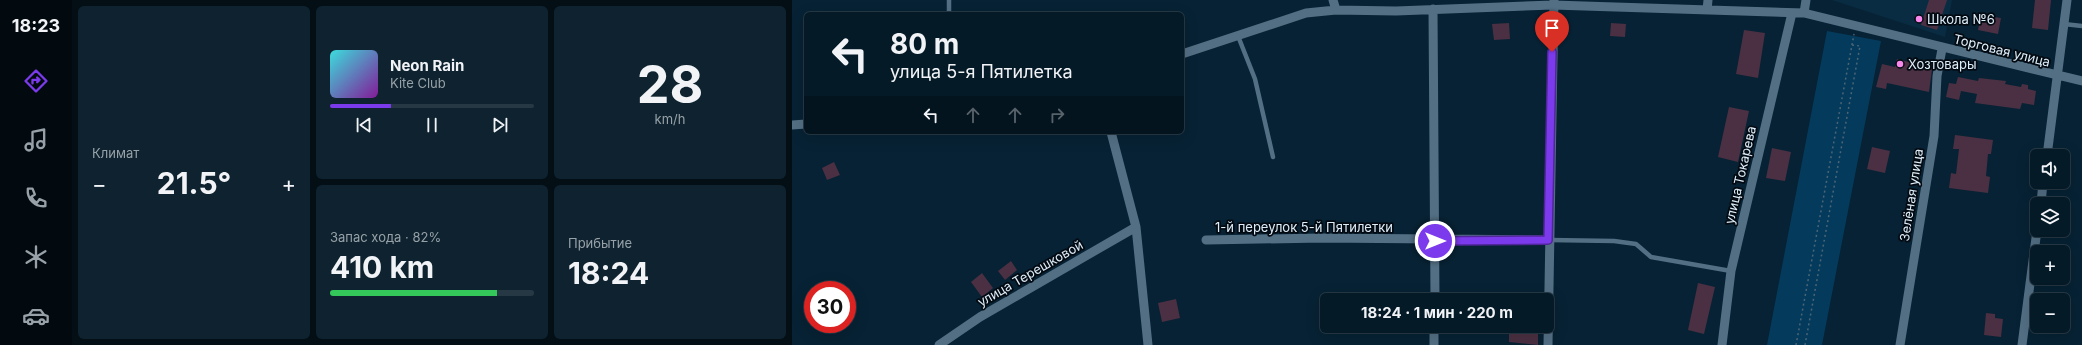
<!DOCTYPE html>
<html lang="ru">
<head>
<meta charset="utf-8">
<style>
	body { margin:0; font-family:Inter,sans-serif; background:#0e232f; color:#f1f3f6; height:100vh; display:flex; flex-direction:column; font-size:15px; white-space:nowrap }
	* { box-sizing:border-box; margin:0 }
	p { font-size:13px; color:#97a1a7 }
	.icon { flex:none; width:22px; height:22px; fill:none; stroke:currentColor; stroke-width:2; stroke-linecap:round; stroke-linejoin:round }
	.map { position:relative; flex:1; overflow:hidden }
	.details { display:flex; flex-direction:column; gap:6px; padding:6px; background:#030e15; width:720px }
	.details>* { flex:none }
	.hud { position:absolute; left:12px; top:12px; width:380px; height:122px; border-radius:6px; box-shadow:0 4px 16px #0002,0 0 0 1px #263844; background:#051a27; color:#f1f3f6; overflow:hidden }
	.fabs { position:absolute; left:1238px; top:149px; display:grid; gap:8px }
	.fabs a { display:grid; place-items:center; width:40px; height:40px; border-radius:6px; background:#051a27; box-shadow:0 4px 16px #0002,0 0 0 1px #263844; font-size:20px }
	.speed { position:absolute; left:12px; top:281px; display:flex; gap:8px; font-size:20px; font-weight:700; text-align:center }
	.speed>* { display:grid; place-content:center; width:52px; height:52px; border-radius:50%; background:#051a27; box-shadow:0 4px 16px #0002,0 0 0 1px #263844; line-height:1 }
	.speed .limit { border:6px solid #d22; background:#fff; color:#111 }
	.pin { position:absolute; display:grid; place-items:center; width:34px; height:34px; color:#fff; margin:-41px -17px; border-radius:50% 50% 50% 0; rotate:-45deg; box-shadow:0 0 4px #0007 }
	.pin .icon { rotate:45deg }
	.me { position:absolute; width:44px; margin:-22px; rotate:90deg; stroke-linejoin:round; filter:drop-shadow(0 0 3px #0008) }
	.turn { display:flex; align-items:center; gap:14px; height:84px; padding:0 20px; font-size:18px }
	.turn .icon { width:52px; height:52px; stroke-width:2.5 }
	.turn b { display:block; font-size:28px; line-height:34px }
	.lanes { display:flex; align-items:center; height:38px; padding:0 20px; background:#0003; justify-content:center; gap:20px; direction:ltr }
	.lanes .off { opacity:.35 }
	.big { font-size:30px; font-weight:700; line-height:1.1 }
	.details .widget { flex:1; display:flex; flex-direction:column; justify-content:center; gap:6px; min-width:0; padding:0 14px; border-radius:6px; background:#0e232f }
	.details .dial { align-items:center; gap:0 }
	.dial b { font-size:52px; line-height:1 }
	.song { display:flex; align-items:center; gap:12px }
	.cover { width:48px; height:48px; border-radius:6px; background:linear-gradient(135deg,hsl(180 70% 55%),hsl(290 70% 35%)) }
	.played { height:4px; border-radius:2px; background:linear-gradient(90deg,#7c3aed 30%,#263844 30%) }
	.keys { display:flex; justify-content:space-around; direction:ltr }
	.heat { display:flex; justify-content:space-between; align-items:center; font-size:22px; direction:ltr }
	.charge { height:6px; border-radius:3px; background:linear-gradient(90deg,#34c759 82%,#263844 0) }
	.details .tiles { flex:1; display:grid; gap:6px; grid-template-columns:repeat(3,1fr) }
	.widget:first-child { grid-row:span 2 }
	.trip { position:absolute; left:528px; top:293px; width:234px; height:40px; border-radius:6px; background:#051a27; box-shadow:0 4px 16px #0002,0 0 0 1px #263844; font-weight:700; line-height:40px; text-align:center }
	main { display:flex; flex:1; min-height:0 }
	.tabs { display:flex; flex-direction:column; width:72px; justify-content:space-around; align-items:center; background:#020a10; color:#97a1a7 }
	.tabs .icon { width:28px; height:28px }
	.tabs .current { color:#7c3aed }
	.tabs b { font-size:18px; color:#f1f3f6 }
	.map>svg:first-child { display:block }
	.built { fill:#092c42 }
	.green { fill:#043b5c }
	.building { fill:#4a3042 }
	.lines { fill:none; stroke-linecap:round; stroke-linejoin:round }
	.path { stroke:#4d6575; stroke-width:1.5; stroke-dasharray:2 3; stroke-linecap:butt }
	.service { stroke:#536f84; stroke-width:4.5 }
	.minor { stroke:#536f84; stroke-width:9 }
	.route-casing { stroke:#51269a; stroke-width:10 }
	.route { stroke:#7c3aed; stroke-width:7 }
	.poi-dot { fill:#f888eb; stroke:#030a12; stroke-width:1.5 }
	.labels { text-anchor:middle; stroke-width:3.5; stroke-linejoin:round; paint-order:stroke }
	.poi-label { font-size:13px; fill:#ddedf9; stroke:#030a12; text-anchor:start }
	.street-label { font-size:13px; fill:#ddedf9; stroke:#030a12 }
</style>
</head>
<body>
<main>
<nav class="tabs">
<b>18:23</b>
<svg class="icon current" aria-label="directions" viewBox="0 0 24 24"><path d="M12 3l9 9-9 9-9-9zM9 14v-3h6M13 9l2 2-2 2"/></svg>
<svg class="icon" aria-label="music" viewBox="0 0 24 24"><path d="M9 18V5l10-2v13"/><circle cx="6" cy="18" r="3"/><circle cx="16" cy="16" r="3"/></svg>
<svg class="icon" aria-label="phone" viewBox="0 0 24 24"><path d="M5 4h4l2 5-3 2q2 4 5 5l2-3 5 2v4C11 20 4 13 5 4z"/></svg>
<svg class="icon" aria-label="climate" viewBox="0 0 24 24"><path d="M12 3v18M4 7l16 10M4 17L20 7"/></svg>
<svg class="icon" aria-label="car" viewBox="0 0 24 24"><path d="M5 17H2v-5l4-1 3-4h7l3 4 3 1v5h-3M9 17h6M6 11h13"/><circle cx="7" cy="17" r="2"/><circle cx="17" cy="17" r="2"/></svg>
</nav>
<section class="details">
<div class="tiles">
<div class="widget"><p>Климат</p>
<div class="heat"><a>−</a><b class="big">21.5°</b><a>+</a></div>
</div>
<div class="widget">
<div class="song"><i class="cover"></i><div><b>Neon Rain</b><p>Kite Club</p></div></div>
<div class="played"></div>
<div class="keys"><svg class="icon" aria-label="previous" viewBox="0 0 24 24"><path d="M18 5L8 12l10 7zM5 5v14"/></svg><svg class="icon" aria-label="pause" viewBox="0 0 24 24"><path d="M8 5v14M16 5v14"/></svg><svg class="icon" aria-label="next" viewBox="0 0 24 24"><path d="M6 5l10 7-10 7zM19 5v14"/></svg></div>
</div>
<div class="widget dial"><b>28</b><p>km/h</p></div>
<div class="widget"><p>Запас хода · 82%</p><b class="big">410 km</b><div class="charge"></div></div>
<div class="widget"><p>Прибытие</p><b class="big">18:24</b></div>
</div>
</section>
<div class="map">
<svg width="1290" height="345" viewBox="0 0 1290 345">
	<rect width="100%" height="100%" fill="#072234"/>
	<path class="built" d="M1040,0H1160L1153,37Z"/>
	<path class="green" d="M1035,31L1089,41L1030,345H975Z"/>
	<path class="building" d="M1137,0H1155L1145,30L1129,25Z
		M1243,0H1259L1256,30L1240,28Z
		M1189,15L1209,18L1206,34L1186,30Z
		M717,23L718,39L702,40L700,24Z
		M819,23L834,24L833,37L818,36Z
		M952,30L973,33L966,78L944,74Z
		M1105,59L1129,65L1130,60L1141,62L1137,92L1095,83L1094,89L1084,87L1090,64L1103,67Z
		M1166,77L1186,81L1187,78L1214,81L1213,84L1229,87L1230,84L1236,85V89L1244,91L1242,105L1230,103L1228,109L1183,103L1185,94L1169,91L1167,100L1154,97L1157,83L1164,84Z
		M937,107L957,111L946,162L926,157Z
		M1163,135L1201,140L1199,154H1196L1194,176L1198,177L1196,193L1157,188L1159,173L1164,174L1167,149H1161Z
		M1080,147L1098,151L1093,173L1075,169Z
		M980,148L999,152L993,181L974,178Z
		M42,162L48,175L35,180L30,168Z
		M219,261L225,270L213,280L206,271Z
		M190,273L201,288L190,297L179,282Z
		M906,283L923,287L912,334L896,330Z
		M384,299L388,318L370,322L366,303Z
		M1194,313L1203,314V318L1211,319L1209,337L1192,335Z
		M717,331L746,332V345L717,342Z"/>
	<g class="lines">
		<path class="path" d="M1004,345L1062,34
			M1013,345L1068,46L1060,45"/>
		<path class="service" d="M157,14V0
			M1272,24L1290,26
			M446,36L463,79L481,157
			M757,240L822,241L844,244L859,257L939,271"/>
		<path class="minor" d="M541,0L544,10
			M641,9L643,300
			M915,10L916,0
			M1012,13L1014,0
			M390,54L514,13L544,10L604,11L761,5L1012,13L1290,81
			M0,125L14,124
			M319,132L344,227L356,345
			M1255,156L1275,0
			M1249,204L1251,182
			M414,240L529,238L756,240
			M147,345L188,317L344,227
			M642,345V326
			M756,345L762,0
			M930,345L939,271L1000,13
			M1108,345L1142,136L1145,76L1150,49
			M1230,345L1245,230"/>
	</g>
	<g class="lines">
		<defs>
			<path id="route" d="M643,241L756,240L760,52"/>
		</defs>
		<use href="#route" class="route-casing"/>
		<use href="#route" class="route"/>
	</g>
	<g class="poi-dot">
		<circle cx="1127" cy="19" r="4"/>
		<circle cx="1108" cy="64" r="4"/>
	</g>
	<g class="labels">
		<g class="poi-label">
			<text x="1135" y="24">Школа №6</text>
			<text x="1116" y="69">Хозтовары</text>
		</g>
		<g class="street-label">
			<text transform="translate(1210 50) rotate(14)" y="5">Торговая улица</text>
			<text transform="translate(948 175) rotate(-77)" y="5">улица Токарева</text>
			<text transform="translate(1119 195) rotate(-81)" y="5">Зелёная улица</text>
			<text x="512" y="232">1-й переулок 5-й Пятилетки</text>
			<text transform="translate(238 273) rotate(-30)" y="5">улица Терешковой</text>
		</g>
	</g>
</svg>
<div class="fabs">
<a><svg class="icon" aria-label="sound" viewBox="0 0 24 24"><path d="M4 9h4l5-4v14l-5-4H4zM17 9q2 3 0 6"/></svg></a>
<a><svg class="icon" aria-label="layers" viewBox="0 0 24 24"><path d="M12 4l9 5-9 5-9-5zM3 14l9 5 9-5"/></svg></a>
<a>+</a>
<a>−</a>
</div>
<div class="speed"><div class="limit">30</div></div>
<div class="pin" style="left:760px;top:52px;background:#d93025"><svg class="icon" aria-label="arrive" viewBox="0 0 24 24"><path d="M6 21V4h12l-3 4 3 4H6"/></svg></div>
<svg class="me" style="left:643px;top:241px" viewBox="-20 -20 40 40"><circle r="17" fill="#7c3aed" stroke="#fff" stroke-width="3"/><path d="M0-11L8 9 0 5-8 9z" fill="#fff"/></svg>
<div class="trip">18:24 · 1 мин · 220 m</div>
<div class="hud">
<div class="turn"><svg class="icon" aria-label="left" viewBox="0 0 24 24"><path d="M17 20v-9H6M10 6l-5 5 5 5"/></svg><div><b>80 m</b>улица 5-я Пятилетка</div></div>
<div class="lanes"><svg class="icon" aria-label="left" viewBox="0 0 24 24"><path d="M17 20v-9H6M10 6l-5 5 5 5"/></svg><svg class="icon off" aria-label="ahead" viewBox="0 0 24 24"><path d="M12 20V5M6 11l6-6 6 6"/></svg><svg class="icon off" aria-label="ahead" viewBox="0 0 24 24"><path d="M12 20V5M6 11l6-6 6 6"/></svg><svg class="icon off" aria-label="right" viewBox="0 0 24 24"><path d="M7 20v-9h11M14 6l5 5-5 5"/></svg></div>
</div>
</div>
</main>
</body>
</html>
